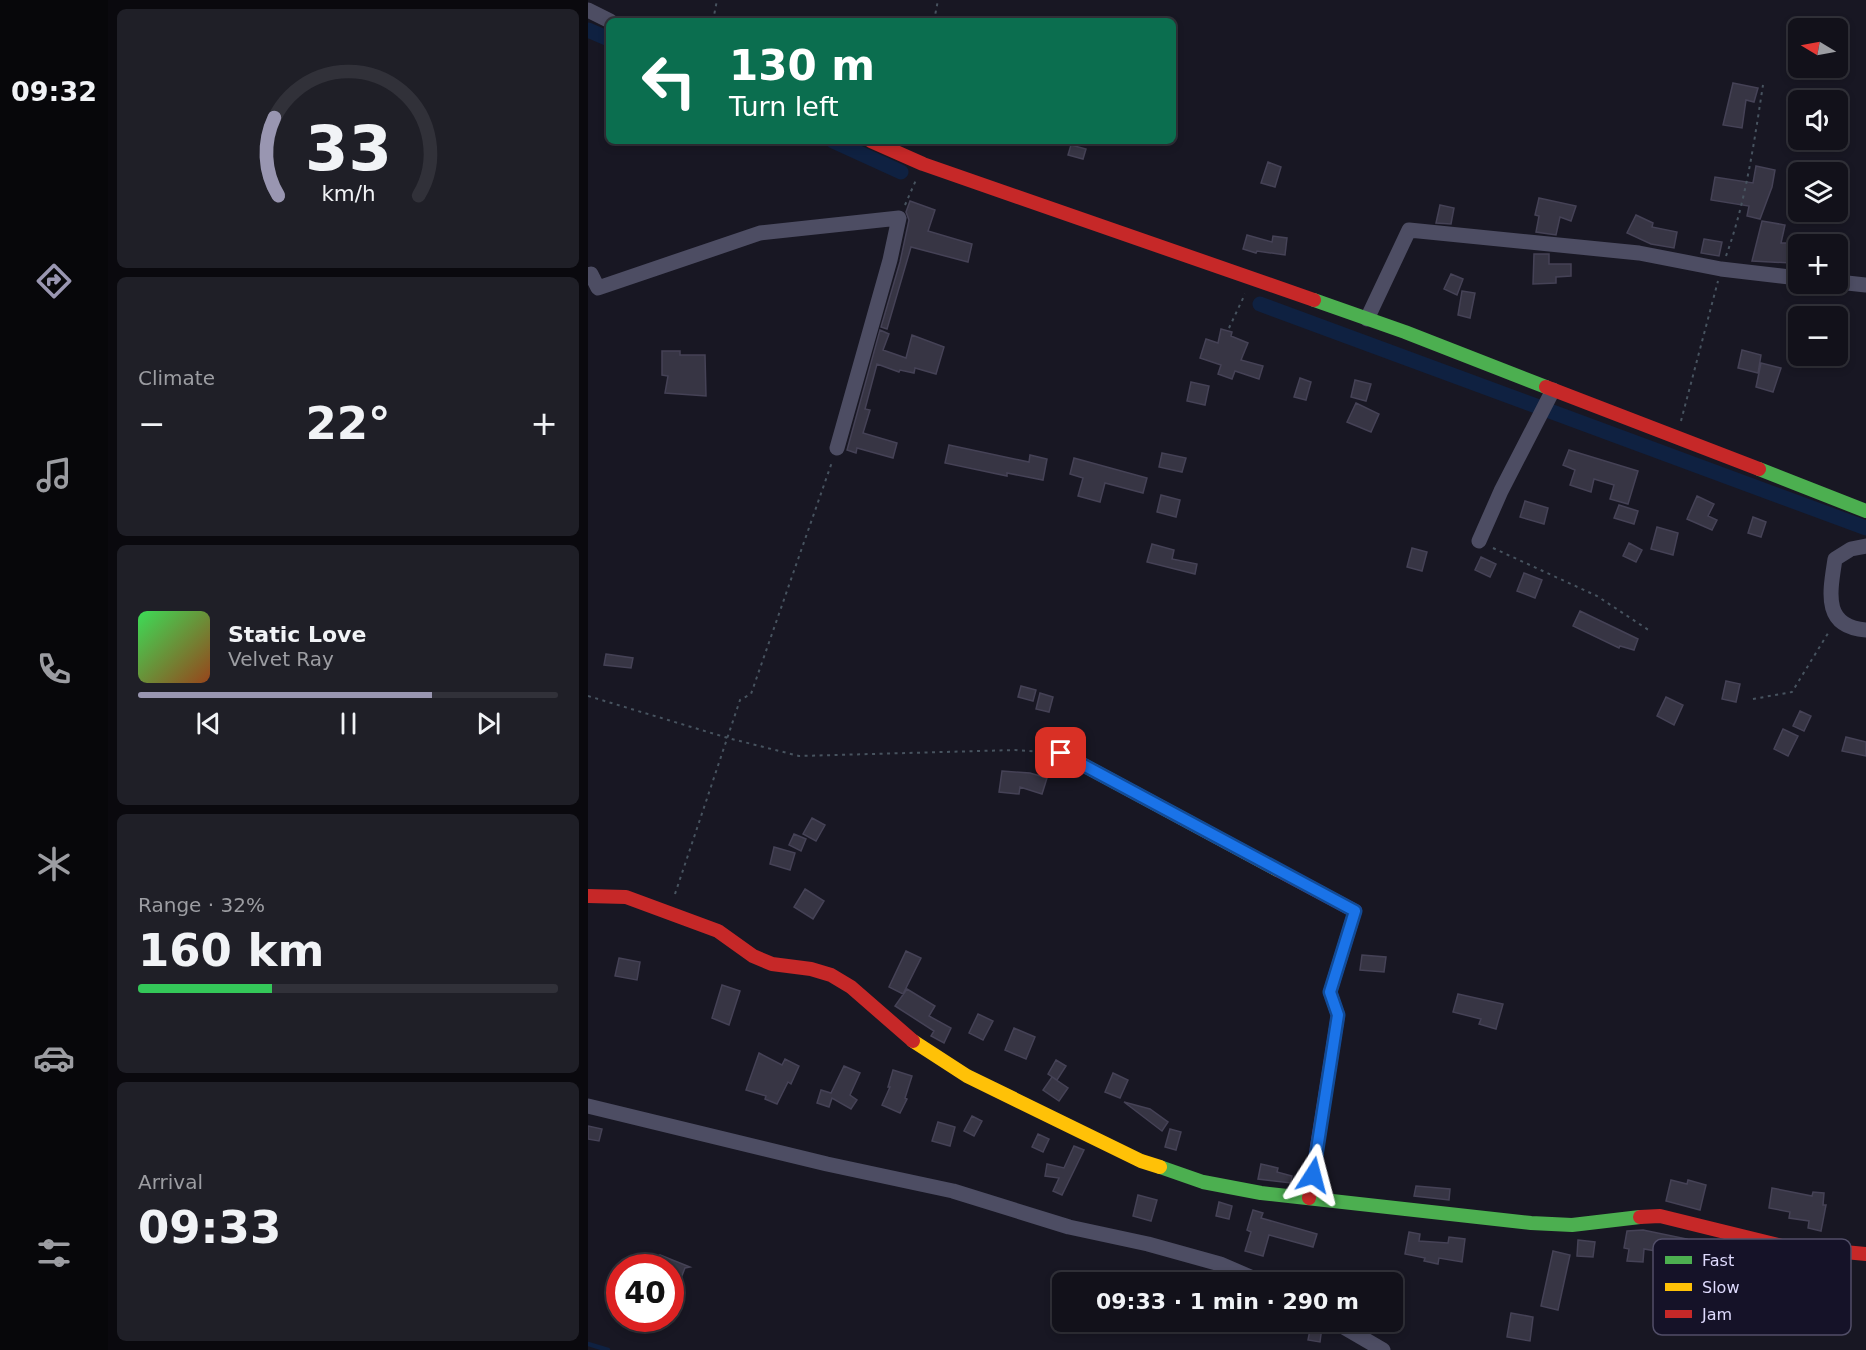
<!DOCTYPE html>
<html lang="en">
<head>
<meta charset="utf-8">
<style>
	body { margin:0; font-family:"DejaVu Sans",sans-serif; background:#1f1f27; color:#f1f3f6; height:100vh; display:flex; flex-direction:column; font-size:22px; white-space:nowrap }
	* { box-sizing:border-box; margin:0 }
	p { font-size:20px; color:#9c9da2 }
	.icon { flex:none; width:33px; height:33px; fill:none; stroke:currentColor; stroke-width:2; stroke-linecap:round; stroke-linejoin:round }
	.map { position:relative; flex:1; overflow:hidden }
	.details { display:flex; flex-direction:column; gap:9px; padding:9px; background:#0a090e; width:480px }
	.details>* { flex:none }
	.top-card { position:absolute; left:18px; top:18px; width:570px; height:126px; border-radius:9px; box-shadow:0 3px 9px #0003,0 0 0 2px #313139; background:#0b6e4f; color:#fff; overflow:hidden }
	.needle { width:39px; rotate:280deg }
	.controls { position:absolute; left:1200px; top:18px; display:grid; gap:12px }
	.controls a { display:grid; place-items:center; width:60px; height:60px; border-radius:9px; background:#12111a; box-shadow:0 3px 9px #0003,0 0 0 2px #313139; font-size:30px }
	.speed { position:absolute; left:18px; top:1254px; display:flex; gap:12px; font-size:30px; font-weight:700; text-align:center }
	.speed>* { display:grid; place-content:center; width:78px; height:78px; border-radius:50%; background:#12111a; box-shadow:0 3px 9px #0003,0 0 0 2px #313139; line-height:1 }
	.speed .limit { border:9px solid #d22; background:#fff; color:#111 }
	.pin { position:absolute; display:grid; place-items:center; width:51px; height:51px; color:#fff; margin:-26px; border-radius:12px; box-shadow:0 3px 9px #0006 }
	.me { position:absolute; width:66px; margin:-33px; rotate:9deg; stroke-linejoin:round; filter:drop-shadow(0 0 4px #0008) }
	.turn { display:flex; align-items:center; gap:21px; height:126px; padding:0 24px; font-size:27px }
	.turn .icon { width:78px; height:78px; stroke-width:2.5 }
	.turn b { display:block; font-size:42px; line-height:51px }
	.big { font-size:45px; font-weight:800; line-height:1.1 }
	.details .tile { flex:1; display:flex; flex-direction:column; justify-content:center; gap:9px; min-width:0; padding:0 21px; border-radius:9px; background:#1f1f27 }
	.details .dial { align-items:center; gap:0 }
	.dial svg { height:156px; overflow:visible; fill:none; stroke:#313139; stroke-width:7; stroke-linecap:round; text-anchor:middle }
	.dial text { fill:#f1f3f6; stroke:none }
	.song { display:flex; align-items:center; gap:18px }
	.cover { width:72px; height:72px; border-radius:9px; background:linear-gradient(135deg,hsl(130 70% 55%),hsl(20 70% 35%)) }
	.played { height:6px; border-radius:3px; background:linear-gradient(90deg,#9996b1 70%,#313139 70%) }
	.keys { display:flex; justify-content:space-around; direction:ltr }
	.heat { display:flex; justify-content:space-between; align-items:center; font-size:33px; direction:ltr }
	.charge { height:9px; border-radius:4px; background:linear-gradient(90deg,#34c759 32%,#313139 0) }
	.trip { position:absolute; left:464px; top:1272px; width:351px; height:60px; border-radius:9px; background:#12111a; box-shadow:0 3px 9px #0003,0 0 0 2px #313139; font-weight:800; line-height:60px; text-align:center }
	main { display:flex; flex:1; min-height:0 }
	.tabs { display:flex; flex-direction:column; width:108px; justify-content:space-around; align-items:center; background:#07070a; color:#9c9da2 }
	.tabs .icon { width:42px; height:42px }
	.tabs .on { color:#9996b1 }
	.tabs b { font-size:27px; color:#f1f3f6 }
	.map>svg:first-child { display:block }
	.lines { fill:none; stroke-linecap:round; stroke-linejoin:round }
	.stream { stroke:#0f2141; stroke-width:4.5 }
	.canal { stroke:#0f2141; stroke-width:15 }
	.building { fill:#373544; stroke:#454256; stroke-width:1.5 }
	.path { stroke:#47535f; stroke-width:2; stroke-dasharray:3 4.5; stroke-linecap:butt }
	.street { stroke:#4d4d63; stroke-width:15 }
	.fast { stroke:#4caf50; stroke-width:14 }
	.slow { stroke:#ffc107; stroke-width:14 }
	.jam { stroke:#c62828; stroke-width:14 }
	.route-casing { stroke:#114b97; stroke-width:15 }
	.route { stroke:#1a73e8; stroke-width:10 }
	.key { fill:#151228; stroke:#514e68; stroke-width:1.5 }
	.key-label { font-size:16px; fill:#dedafd }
</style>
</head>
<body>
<main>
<nav class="tabs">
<b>09:32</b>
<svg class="icon on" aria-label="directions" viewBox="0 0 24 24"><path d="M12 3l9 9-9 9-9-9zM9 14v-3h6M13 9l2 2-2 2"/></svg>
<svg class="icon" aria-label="music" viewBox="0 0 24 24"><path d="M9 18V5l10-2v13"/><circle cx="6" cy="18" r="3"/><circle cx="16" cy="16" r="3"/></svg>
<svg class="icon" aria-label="phone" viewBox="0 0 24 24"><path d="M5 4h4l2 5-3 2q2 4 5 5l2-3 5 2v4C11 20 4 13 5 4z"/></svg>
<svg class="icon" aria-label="climate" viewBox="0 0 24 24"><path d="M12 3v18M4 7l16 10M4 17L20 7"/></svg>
<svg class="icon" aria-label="car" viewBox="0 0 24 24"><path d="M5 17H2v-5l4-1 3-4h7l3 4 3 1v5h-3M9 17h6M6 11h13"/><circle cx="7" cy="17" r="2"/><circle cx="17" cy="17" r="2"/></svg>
<svg class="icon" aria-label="filters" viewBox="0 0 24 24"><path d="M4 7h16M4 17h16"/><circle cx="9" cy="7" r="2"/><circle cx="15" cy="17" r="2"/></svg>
</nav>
<section class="details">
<div class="tile dial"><svg viewBox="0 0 100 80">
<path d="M14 69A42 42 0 1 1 86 69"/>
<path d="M14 69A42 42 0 0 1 12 29" stroke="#9996b1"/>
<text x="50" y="56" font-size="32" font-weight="700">33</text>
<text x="50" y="72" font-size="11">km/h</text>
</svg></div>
<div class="tile"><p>Climate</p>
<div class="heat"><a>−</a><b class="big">22°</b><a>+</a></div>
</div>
<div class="tile">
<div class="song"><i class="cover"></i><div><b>Static Love</b><p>Velvet Ray</p></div></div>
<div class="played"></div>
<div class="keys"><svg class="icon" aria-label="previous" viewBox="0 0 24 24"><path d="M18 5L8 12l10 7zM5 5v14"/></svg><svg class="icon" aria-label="pause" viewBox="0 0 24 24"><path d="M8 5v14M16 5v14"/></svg><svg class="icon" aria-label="next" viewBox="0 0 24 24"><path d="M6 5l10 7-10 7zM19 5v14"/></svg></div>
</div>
<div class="tile"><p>Range · 32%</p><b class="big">160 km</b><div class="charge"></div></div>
<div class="tile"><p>Arrival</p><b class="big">09:33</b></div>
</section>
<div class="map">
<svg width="1278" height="1350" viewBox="0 0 1278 1350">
	<rect width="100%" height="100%" fill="#181723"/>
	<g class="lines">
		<path class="stream" d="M0,1344L20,1350"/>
		<path class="canal" d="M0,30L21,39
			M245,141L313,172
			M672,304L1278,528"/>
	</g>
	<path class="building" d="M1145,83L1170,88L1166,102L1158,100L1154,128L1135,125Z
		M483,145L498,149L495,159L480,155Z
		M680,162L693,167L687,187L673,183Z
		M1168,166L1187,170L1184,187L1172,219L1159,216L1161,206L1123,200L1127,177L1165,183Z
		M951,198L988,206L983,221L972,217L968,235L948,232L951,216L947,215Z
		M322,201L347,210L340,231L384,244L380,262L323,247L299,329L293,327L312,262L321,220L318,212Z
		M852,205L866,208L863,224L848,223Z
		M1048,215L1065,223L1064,227L1089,232L1086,248L1063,244L1039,233Z
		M1174,221L1197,225L1193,243H1204L1203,263L1164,261Z
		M659,235L684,242L685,236L699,238L697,255L669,251L668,253L655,249Z
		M1116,239L1134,242L1131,256L1113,253Z
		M946,254H961V264H983V276L968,277V283L945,284Z
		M863,274L875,279L869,295L856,289Z
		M874,291L887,293L882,318L870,315Z
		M633,329L644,332L643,336L660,343L653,360L675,366L671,379L647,371L644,379L630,374L633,365L612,358L618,339L630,343Z
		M292,330L301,334L295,350L318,358L324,335L356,347L348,374L327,368L326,373L312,370L311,372L289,364L277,409L282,410L275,433L309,443L305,458L269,448L268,453L259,450Z
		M1154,350L1173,355L1170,373L1150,368Z
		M74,351H92V355H117L118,396L77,393L80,376L74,375Z
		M1173,363L1193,368L1185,392L1168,387Z
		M712,378L723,382L718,400L706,397Z
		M767,380L783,384L778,401L763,397Z
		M603,382L621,386L617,405L599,401Z
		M768,403L791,414L783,432L759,422Z
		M361,445L441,462L442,455L459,459L455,480L419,473V476L357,463Z
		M981,450L1050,471L1040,504L1022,499L1026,485L1006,479L1003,492L982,485L987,470L975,465Z
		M574,453L598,458L594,472L571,467Z
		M486,458L559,478L555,493L517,483L512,502L490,496L495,478L482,474Z
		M573,495L592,500L588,517L569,512Z
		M1109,496L1126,504L1120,516L1129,520L1124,530L1099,519Z
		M937,501L960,508L956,524L932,517Z
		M1031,505L1050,511L1046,524L1026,518Z
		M1165,517L1178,522L1173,537L1160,533Z
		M1069,527L1090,533L1085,555L1063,549Z
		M1041,543L1054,550L1048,562L1035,556Z
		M564,544L586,550L584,559L609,564L607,574L559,562Z
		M824,548L839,552L834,571L819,567Z
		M893,557L908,564L902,577L887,570Z
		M936,573L954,580L947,598L929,591Z
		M992,611L1050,639L1046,650L1032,646L1031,648L985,626Z
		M18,654L45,658L43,668L16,665Z
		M1138,681L1152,684L1148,702L1134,699Z
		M433,686L448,690L445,701L430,697Z
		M452,693L465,697L461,712L448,709Z
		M1078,697L1095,705L1086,725L1069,716Z
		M1212,711L1223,716L1216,731L1205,726Z
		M1195,729L1210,736L1200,756L1186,749Z
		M1258,737L1278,742V756L1254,751Z
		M414,771L442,773L459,778L454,794L432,787L431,794L411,792Z
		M224,818L237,825L228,841L215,834Z
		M206,834L218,839L213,851L201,845Z
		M186,847L207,853L202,870L182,864Z
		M217,889L236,901L225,919L206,907Z
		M318,951L333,958L315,994L301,987Z
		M774,955L798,957L796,972L772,970Z
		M31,958L52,962L49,980L27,976Z
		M134,985L152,991L141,1025L124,1018Z
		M319,989L347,1006L341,1016L363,1028L356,1043L343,1036L346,1031L307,1006Z
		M870,994L915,1004L908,1029L891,1024L893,1019L865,1012Z
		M390,1014L405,1021L395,1040L381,1033Z
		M426,1028L447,1037L438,1059L417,1050Z
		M171,1053L194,1065L197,1059L211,1066L203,1084L200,1082L189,1104L177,1099L178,1096L158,1090Z
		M468,1060L478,1066L469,1080L460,1074Z
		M256,1066L272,1073L262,1095L269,1100L263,1109L244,1098L241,1107L229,1103L233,1090L243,1093Z
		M305,1070L324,1076L317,1098L319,1099L312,1113L294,1105L302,1087H300Z
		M525,1073L540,1080L532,1098L517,1092Z
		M464,1077L480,1088L471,1101L455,1090Z
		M536,1102L562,1109L580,1122L574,1131Z
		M384,1116L394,1121L386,1136L376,1131Z
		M350,1122L367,1127L362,1146L344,1141Z
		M0,1126L14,1129L11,1141L0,1139Z
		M582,1129L593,1132L588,1150L577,1147Z
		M450,1134L461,1139L455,1152L444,1147Z
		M486,1146L496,1150L474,1195L465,1191L471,1178L457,1176L459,1164L476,1168Z
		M673,1164L690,1168L689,1172L704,1176L703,1183L670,1179Z
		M1083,1180L1099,1184L1100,1180L1118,1185L1112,1210L1078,1201Z
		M828,1186L862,1189L861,1200L826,1196Z
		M1184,1188L1224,1196L1225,1192L1236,1193L1235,1205H1238L1233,1231L1220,1228L1221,1221L1201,1218L1202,1212L1181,1208Z
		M550,1195L569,1200L563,1221L545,1216Z
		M631,1202L644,1206L641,1219L628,1216Z
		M665,1210L675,1213L673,1218L729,1234L725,1247L681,1235L675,1256L657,1251L663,1232L659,1230Z
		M1055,1230L1099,1239L1096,1256L1056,1249L1055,1262L1039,1261L1041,1249L1036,1248L1039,1231Z
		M821,1232L832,1234L831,1241L860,1243L861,1237L877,1239L874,1262L851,1258L850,1264L836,1261L837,1258L817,1254Z
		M990,1240L1007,1242L1005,1257L989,1256Z
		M965,1251L982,1255L970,1310L953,1306Z
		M72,1255L102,1267L97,1268L91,1283L82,1280V1268H68Z
		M923,1313L945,1317L942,1341L919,1337Z
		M723,1325L734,1327L732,1342L720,1340Z"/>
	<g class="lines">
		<path class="path" d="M125,21L129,0
			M346,21L350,0
			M317,205L328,180
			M1138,256C1158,201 1166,143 1175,85
			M641,328L657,294
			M1093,421L1130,281
			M905,548L1009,596L1062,631
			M0,696L140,738L211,756L427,750L455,752
			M1165,699L1204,692L1242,630
			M87,894L152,700L163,694L244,462"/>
		<path class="street" d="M0,10L22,21
			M0,275L3,274L10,288L172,233L311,218L302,260L249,448
			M1250,282L1278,285
			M779,319L821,230L1051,253L1133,269L1210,278
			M891,541L913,491L965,390
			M1278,546L1263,549L1247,559C1242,592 1234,627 1278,630
			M0,1106L239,1164L365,1191L481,1227L560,1244L632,1264L674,1282
			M747,1322L795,1350"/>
		<path class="fast" d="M726,300L817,332L958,387
			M1171,469L1278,511
			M572,1167L615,1182L673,1193L943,1223L984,1225L1052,1217"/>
		<path class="slow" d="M473,753L690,870
			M325,1041L379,1076L553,1161L572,1167"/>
		<path class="jam" d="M283,141L335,164L726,300
			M958,387L1171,469
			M690,870L767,911L742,992L750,1015L721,1198
			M0,896L38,897L130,931L165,956L184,964L223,969L243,975L263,987L325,1041
			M1052,1217L1072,1216L1194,1246L1278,1254"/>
	</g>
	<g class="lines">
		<defs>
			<path id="route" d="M473,753L767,911L742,992L750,1015L725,1175"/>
		</defs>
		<use href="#route" class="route-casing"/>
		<use href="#route" class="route"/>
	</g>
	<rect x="1065" y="1239" width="198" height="96" rx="9" class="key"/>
	<rect x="1077" y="1256" width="27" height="8" fill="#4caf50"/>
	<rect x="1077" y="1283" width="27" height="8" fill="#ffc107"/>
	<rect x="1077" y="1310" width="27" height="8" fill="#c62828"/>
	<g class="key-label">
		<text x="1114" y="1266">Fast</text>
		<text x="1114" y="1293">Slow</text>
		<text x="1114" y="1320">Jam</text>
	</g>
</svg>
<div class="controls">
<a><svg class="needle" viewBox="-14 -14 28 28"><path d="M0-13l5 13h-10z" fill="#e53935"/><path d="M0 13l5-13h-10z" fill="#9c9da2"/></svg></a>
<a><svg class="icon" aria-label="sound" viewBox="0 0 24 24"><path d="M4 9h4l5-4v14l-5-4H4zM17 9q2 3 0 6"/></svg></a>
<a><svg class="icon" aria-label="layers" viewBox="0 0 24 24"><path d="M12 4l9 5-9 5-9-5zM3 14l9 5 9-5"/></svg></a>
<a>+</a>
<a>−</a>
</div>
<div class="speed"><div class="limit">40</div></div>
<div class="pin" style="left:473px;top:753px;background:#d93025"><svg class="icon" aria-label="arrive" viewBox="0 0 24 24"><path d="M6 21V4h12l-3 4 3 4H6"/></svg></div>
<svg class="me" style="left:725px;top:1175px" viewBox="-20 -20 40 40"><path d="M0-17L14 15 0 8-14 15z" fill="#1a73e8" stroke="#fff" stroke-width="4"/></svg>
<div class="trip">09:33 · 1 min · 290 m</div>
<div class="top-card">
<div class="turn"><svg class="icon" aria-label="left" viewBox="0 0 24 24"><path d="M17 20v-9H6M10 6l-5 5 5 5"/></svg><div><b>130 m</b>Turn left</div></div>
</div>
</div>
</main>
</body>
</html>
